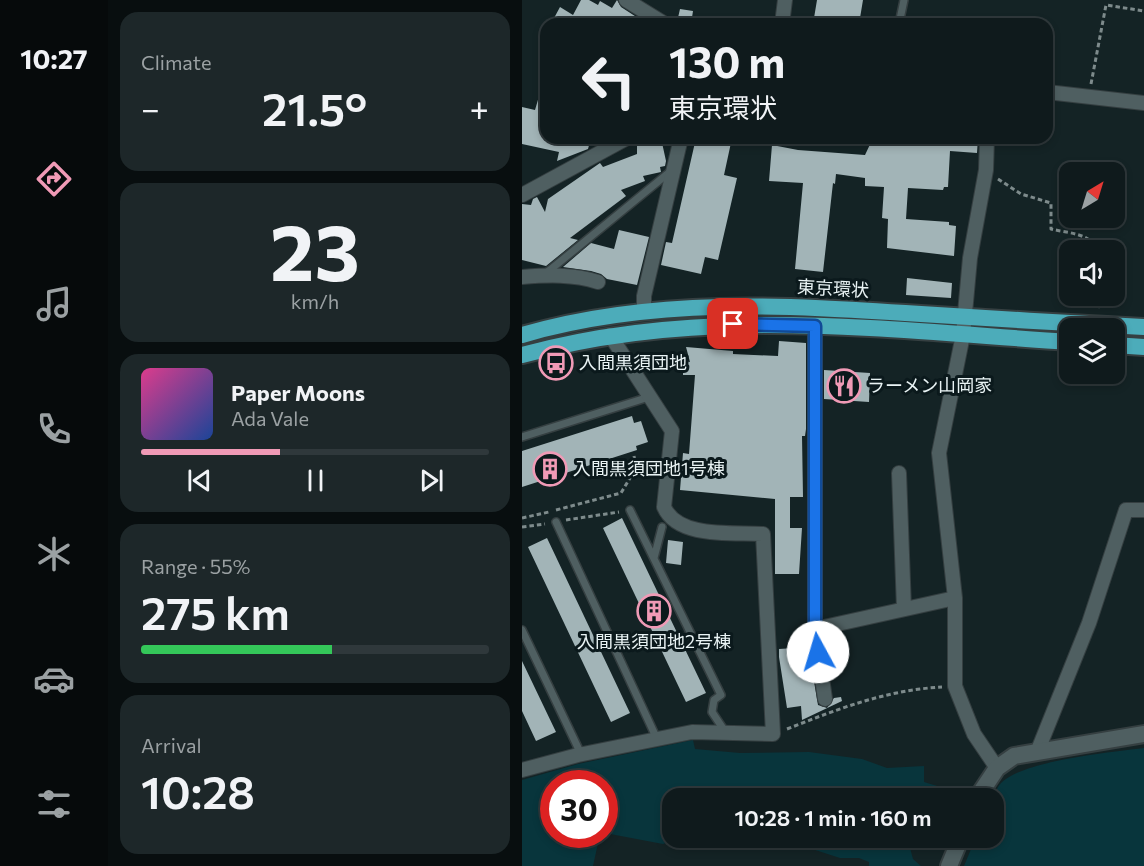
<!DOCTYPE html>
<html lang="en">
<head>
<meta charset="utf-8">
<style>
	body { margin:0; font-family:Commissioner,"Noto Sans JP",sans-serif; background:#1d2729; color:#f1f3f6; height:100vh; display:flex; flex-direction:column; font-size:22px; white-space:nowrap }
	* { box-sizing:border-box; margin:0 }
	p { font-size:20px; color:#9ba1a3 }
	.icon { flex:none; width:33px; height:33px; fill:none; stroke:currentColor; stroke-width:2; stroke-linecap:round; stroke-linejoin:round }
	.map { position:relative; flex:1; overflow:hidden }
	.drawer { display:flex; flex-direction:column; gap:12px; padding:12px; background:#080e0f; width:414px }
	.drawer>* { flex:none }
	.top-card { position:absolute; left:18px; top:18px; width:513px; height:126px; border-radius:18px; box-shadow:0 3px 9px #0003,0 0 0 2px #2f383b; background:#0f1a1c; color:#f1f3f6; overflow:hidden }
	.needle { width:39px; rotate:38deg }
	.fabs { position:absolute; left:537px; top:162px; display:grid; gap:12px }
	.fabs a { display:grid; place-items:center; width:66px; height:66px; border-radius:12px; background:#0f1a1c; box-shadow:0 3px 9px #0003,0 0 0 2px #2f383b; font-size:30px }
	.speed { position:absolute; left:18px; top:770px; display:flex; gap:12px; font-size:30px; font-weight:700; text-align:center }
	.speed>* { display:grid; place-content:center; width:78px; height:78px; border-radius:50%; background:#0f1a1c; box-shadow:0 3px 9px #0003,0 0 0 2px #2f383b; line-height:1 }
	.speed .limit { border:9px solid #d22; background:#fff; color:#111 }
	.pin { position:absolute; display:grid; place-items:center; width:51px; height:51px; color:#fff; margin:-26px; border-radius:12px; box-shadow:0 3px 9px #0006 }
	.me { position:absolute; width:66px; margin:-33px; rotate:354deg; stroke-linejoin:round; filter:drop-shadow(0 0 4px #0008) }
	.turn { display:flex; align-items:center; gap:21px; height:126px; padding:0 30px; font-size:27px }
	.turn .icon { width:78px; height:78px; stroke-width:2.5 }
	.turn b { display:block; font-size:42px; line-height:51px }
	.big { font-size:45px; font-weight:600; line-height:1.1 }
	.drawer .tile { flex:1; display:flex; flex-direction:column; justify-content:center; gap:9px; min-width:0; padding:0 21px; border-radius:18px; background:#1d2729 }
	.drawer .dial { align-items:center; gap:0 }
	.dial b { font-size:78px; line-height:1 }
	.song { display:flex; align-items:center; gap:18px }
	.cover { width:72px; height:72px; border-radius:9px; background:linear-gradient(135deg,hsl(330 70% 55%),hsl(220 70% 35%)) }
	.played { height:6px; border-radius:3px; background:linear-gradient(90deg,#f09ab6 40%,#2f383b 40%) }
	.keys { display:flex; justify-content:space-around; direction:ltr }
	.heat { display:flex; justify-content:space-between; align-items:center; font-size:33px; direction:ltr }
	.charge { height:9px; border-radius:4px; background:linear-gradient(90deg,#34c759 55%,#2f383b 0) }
	.trip { position:absolute; left:140px; top:788px; width:342px; height:60px; border-radius:18px; background:#0f1a1c; box-shadow:0 3px 9px #0003,0 0 0 2px #2f383b; font-weight:600; line-height:60px; text-align:center }
	main { display:flex; flex:1; min-height:0 }
	.tabs { display:flex; flex-direction:column; width:108px; justify-content:space-around; align-items:center; background:#060a0b; color:#9ba1a3 }
	.tabs .icon { width:42px; height:42px }
	.tabs .active { color:#f09ab6 }
	.tabs b { font-size:27px; color:#f1f3f6 }
	.map>svg:first-child { display:block }
	.green { fill:#08353c }
	.building { fill:#a2b4b7 }
	.lines { fill:none; stroke-linecap:round; stroke-linejoin:round }
	.service-casing { stroke:#353f41; stroke-width:10 }
	.minor-casing { stroke:#353f41; stroke-width:16 }
	.tertiary-casing { stroke:#353f41; stroke-width:20 }
	.trunk-casing { stroke:#353f41; stroke-width:20 }
	.path { stroke:#7e8b8c; stroke-width:3; stroke-dasharray:4.5 3; stroke-linecap:butt }
	.service { stroke:#4f5f61; stroke-width:7 }
	.minor { stroke:#4f5f61; stroke-width:14 }
	.tertiary { stroke:#4f5f61; stroke-width:16 }
	.trunk { stroke:#4cacba; stroke-width:16 }
	.route-casing { stroke:#114b97; stroke-width:15 }
	.route { stroke:#1a73e8; stroke-width:10 }
	.labels { text-anchor:middle; stroke-width:6; stroke-linejoin:round; paint-order:stroke }
	.street-label { font-size:18px; fill:#e9f3f4; stroke:#0b191c }
	.poi-label { font-size:18px; fill:#e9f3f4; stroke:#0b191c; text-anchor:start }
</style>
</head>
<body>
<main>
<nav class="tabs">
<b>10:27</b>
<svg class="icon active" aria-label="directions" viewBox="0 0 24 24"><path d="M12 3l9 9-9 9-9-9zM9 14v-3h6M13 9l2 2-2 2"/></svg>
<svg class="icon" aria-label="music" viewBox="0 0 24 24"><path d="M9 18V5l10-2v13"/><circle cx="6" cy="18" r="3"/><circle cx="16" cy="16" r="3"/></svg>
<svg class="icon" aria-label="phone" viewBox="0 0 24 24"><path d="M5 4h4l2 5-3 2q2 4 5 5l2-3 5 2v4C11 20 4 13 5 4z"/></svg>
<svg class="icon" aria-label="climate" viewBox="0 0 24 24"><path d="M12 3v18M4 7l16 10M4 17L20 7"/></svg>
<svg class="icon" aria-label="car" viewBox="0 0 24 24"><path d="M5 17H2v-5l4-1 3-4h7l3 4 3 1v5h-3M9 17h6M6 11h13"/><circle cx="7" cy="17" r="2"/><circle cx="17" cy="17" r="2"/></svg>
<svg class="icon" aria-label="filters" viewBox="0 0 24 24"><path d="M4 7h16M4 17h16"/><circle cx="9" cy="7" r="2"/><circle cx="15" cy="17" r="2"/></svg>
</nav>
<section class="drawer">
<div class="tile"><p>Climate</p>
<div class="heat"><a>−</a><b class="big">21.5°</b><a>+</a></div>
</div>
<div class="tile dial"><b>23</b><p>km/h</p></div>
<div class="tile">
<div class="song"><i class="cover"></i><div><b>Paper Moons</b><p>Ada Vale</p></div></div>
<div class="played"></div>
<div class="keys"><svg class="icon" aria-label="previous" viewBox="0 0 24 24"><path d="M18 5L8 12l10 7zM5 5v14"/></svg><svg class="icon" aria-label="pause" viewBox="0 0 24 24"><path d="M8 5v14M16 5v14"/></svg><svg class="icon" aria-label="next" viewBox="0 0 24 24"><path d="M6 5l10 7-10 7zM19 5v14"/></svg></div>
</div>
<div class="tile"><p>Range · 55%</p><b class="big">275 km</b><div class="charge"></div></div>
<div class="tile"><p>Arrival</p><b class="big">10:28</b></div>
</section>
<div class="map">
<svg width="622" height="866" viewBox="0 0 622 866">
	<rect width="100%" height="100%" fill="#142325"/>
	<path class="green" d="M171,740L173,749L218,753L287,752L340,759L365,768L402,766V782L425,789V798H150V837H162L141,844L83,833L82,783H32V834H78L71,866H0V780L56,764Z
		M622,748V866H442L454,837H471C471,820 468,801 476,787C491,761 592,752 622,748Z
		M230,837H385L391,859L399,866H347V862L337,858H318L284,847Z"/>
	<path class="building" d="M59,0H67L76,5L78,1L90,8L95,0L99,7L116,18L112,24H38L31,20L38,7L51,15Z
		M295,0H341L337,24H291Z
		M158,9L171,11L169,24L155,22Z
		M20,86H24V138H69L66,149L35,161L37,152L0,144V107L13,110Z
		M126,138H139L144,161L143,166L138,167L139,172L121,176L123,181L99,190L104,196L48,238L56,240L24,266L0,260V204L9,205L11,199L15,197L23,212L26,199L78,163L81,167L115,154V143L126,141Z
		M174,138H210L202,175L215,178L196,260L183,257L179,274L139,265L144,242L150,243Z
		M351,138H456L455,153L428,151L426,187H422L421,190L386,188L384,219L427,222V225L434,226L432,256L365,248L366,219L360,218L362,187L343,186V178L314,174L313,184L311,183L301,272L273,269L281,183L247,181L250,145L276,150L343,155Z
		M97,230L127,237L115,285L85,279L79,274L69,271L41,267L69,243L92,249Z
		M385,278L430,283L429,298L384,295Z
		M257,341L284,343V429L283,436H280L281,497H268V528H280L277,574H253V499L158,490L161,453L167,454L173,375H161V361L168,362L164,347L211,351V354L256,356Z
		M302,370L348,373L347,402L302,399Z
		M110,416L112,423L119,421L126,442L114,446L115,450L0,487V451Z
		M100,518L184,693L164,702L81,528Z
		M25,538L108,713L89,722L6,547Z
		M146,540L161,542L159,565L144,563Z
		M272,648L273,654L287,652L296,705L305,708L312,698L319,697L320,701L280,720L279,706L265,708L257,657V649Z
		M0,661L34,732L14,741L0,711Z"/>
	<g class="lines">
		<defs>
			<path id="service" d="M377,24L382,0
				M23,274L149,171
				M0,437L127,397
				M108,510L199,695L192,700L190,712L204,733
				M34,522L135,739
				M132,558L140,527
				M0,630L59,754"/>
			<path id="minor" d="M104,0L143,24
				M260,24L263,0
				M525,92L622,103
				M465,138L464,170L448,258L441,335L417,453L433,598V686L452,734L475,768
				M0,195L105,138
				M0,277C26,275 51,274 76,282
				M122,311V296L159,138
				M293,326V629L433,598
				M377,473L382,609
				M293,629L303,699
				M516,750L567,623L604,510H622
				M0,770L56,755L170,732L251,734L241,534C212,532 156,539 142,507L150,431L88,335"/>
			<path id="tertiary" d="M455,798L475,768L492,756L622,734
				M427,866L439,837"/>
			<path id="trunk" d="M0,335C130,297 265,305 399,314C473,319 548,323 622,327
				M592,345L622,347
				M0,355C181,305 363,330 548,342"/>
		</defs>
		<use href="#service" class="service-casing"/>
		<use href="#minor" class="minor-casing"/>
		<use href="#tertiary" class="tertiary-casing"/>
		<use href="#trunk" class="trunk-casing"/>
		<path class="path" d="M569,84L584,5L622,11
			M476,179L499,194L529,203V229C545,233 569,233 575,250
			M576,308L578,296
			M112,456L114,468
			M34,510L99,493L114,468L131,460
			M0,518L27,512
			M44,520L97,512
			M0,527L23,524
			M265,729C316,709 364,690 420,687"/>
		<use href="#service" class="service"/>
		<use href="#minor" class="minor"/>
		<use href="#tertiary" class="tertiary"/>
		<use href="#trunk" class="trunk"/>
	</g>
	<g class="lines">
		<defs>
			<path id="route" d="M211,324L293,326V629L296,652"/>
		</defs>
		<use href="#route" class="route-casing"/>
		<use href="#route" class="route"/>
	</g>
	<defs>
		<symbol id="bus-ring" viewBox="-11 -11 22 22"><circle r="9.5" fill="#0b191c" stroke="#f09ab6" stroke-width="1.5"/><path d="M-5-6H5V4H4V6H2V4H-2V6H-4V4H-5ZM-3.5-4V0h7V-4ZM-3.5 1.2v1.5H-2V1.2ZM2 1.2v1.5H3.5V1.2Z" fill="#f09ab6"/></symbol>
		<symbol id="restaurant-ring" viewBox="-11 -11 22 22"><circle r="9.5" fill="#0b191c" stroke="#f09ab6" stroke-width="1.5"/><path d="M-5-6h1v4h1v-4h1v4h1v-4h1v5L-1.5 .5V6h-2V.5L-5-1ZM5-6V6H3V1.5H1.5Q1.5-4 5-6Z" fill="#f09ab6"/></symbol>
		<symbol id="building-ring" viewBox="-11 -11 22 22"><circle r="9.5" fill="#0b191c" stroke="#f09ab6" stroke-width="1.5"/><path d="M-4-6H4V6H1V3H-1V6H-4ZM-2.5-4.3h1.7v1.8h-1.7ZM.8-4.3h1.7v1.8H.8ZM-2.5-1h1.7V.8h-1.7ZM.8-1h1.7V.8H.8Z" fill="#f09ab6"/></symbol>
	</defs>
	<g fill-rule="evenodd">
		<use href="#bus-ring" x="15" y="344" width="38" height="38"/>
		<use href="#restaurant-ring" x="303" y="367" width="38" height="38"/>
		<use href="#building-ring" x="9" y="450" width="38" height="38"/>
		<use href="#building-ring" x="113" y="592" width="38" height="38"/>
	</g>
	<g class="labels">
		<g class="street-label">
			<text transform="translate(311 289) rotate(3)" y="6">東京環状</text>
		</g>
		<g class="poi-label">
			<text x="57" y="369">入間黒須団地</text>
			<text x="345" y="392">ラーメン山岡家</text>
			<text x="51" y="475">入間黒須団地1号棟</text>
			<text x="132" y="648" text-anchor="middle">入間黒須団地2号棟</text>
		</g>
	</g>
</svg>
<div class="fabs">
<a><svg class="needle" viewBox="-14 -14 28 28"><path d="M0-13l5 13h-10z" fill="#e53935"/><path d="M0 13l5-13h-10z" fill="#9ba1a3"/></svg></a>
<a><svg class="icon" aria-label="sound" viewBox="0 0 24 24"><path d="M4 9h4l5-4v14l-5-4H4zM17 9q2 3 0 6"/></svg></a>
<a><svg class="icon" aria-label="layers" viewBox="0 0 24 24"><path d="M12 4l9 5-9 5-9-5zM3 14l9 5 9-5"/></svg></a>
</div>
<div class="speed"><div class="limit">30</div></div>
<div class="pin" style="left:211px;top:324px;background:#d93025"><svg class="icon" aria-label="arrive" viewBox="0 0 24 24"><path d="M6 21V4h12l-3 4 3 4H6"/></svg></div>
<svg class="me" style="left:296px;top:652px" viewBox="-20 -20 40 40"><circle r="19" fill="#fff"/><path d="M0-13L10 11 0 6-10 11z" fill="#1a73e8"/></svg>
<div class="trip">10:28 · 1 min · 160 m</div>
<div class="top-card">
<div class="turn"><svg class="icon" aria-label="left" viewBox="0 0 24 24"><path d="M17 20v-9H6M10 6l-5 5 5 5"/></svg><div><b>130 m</b>東京環状</div></div>
</div>
</div>
</main>
</body>
</html>
